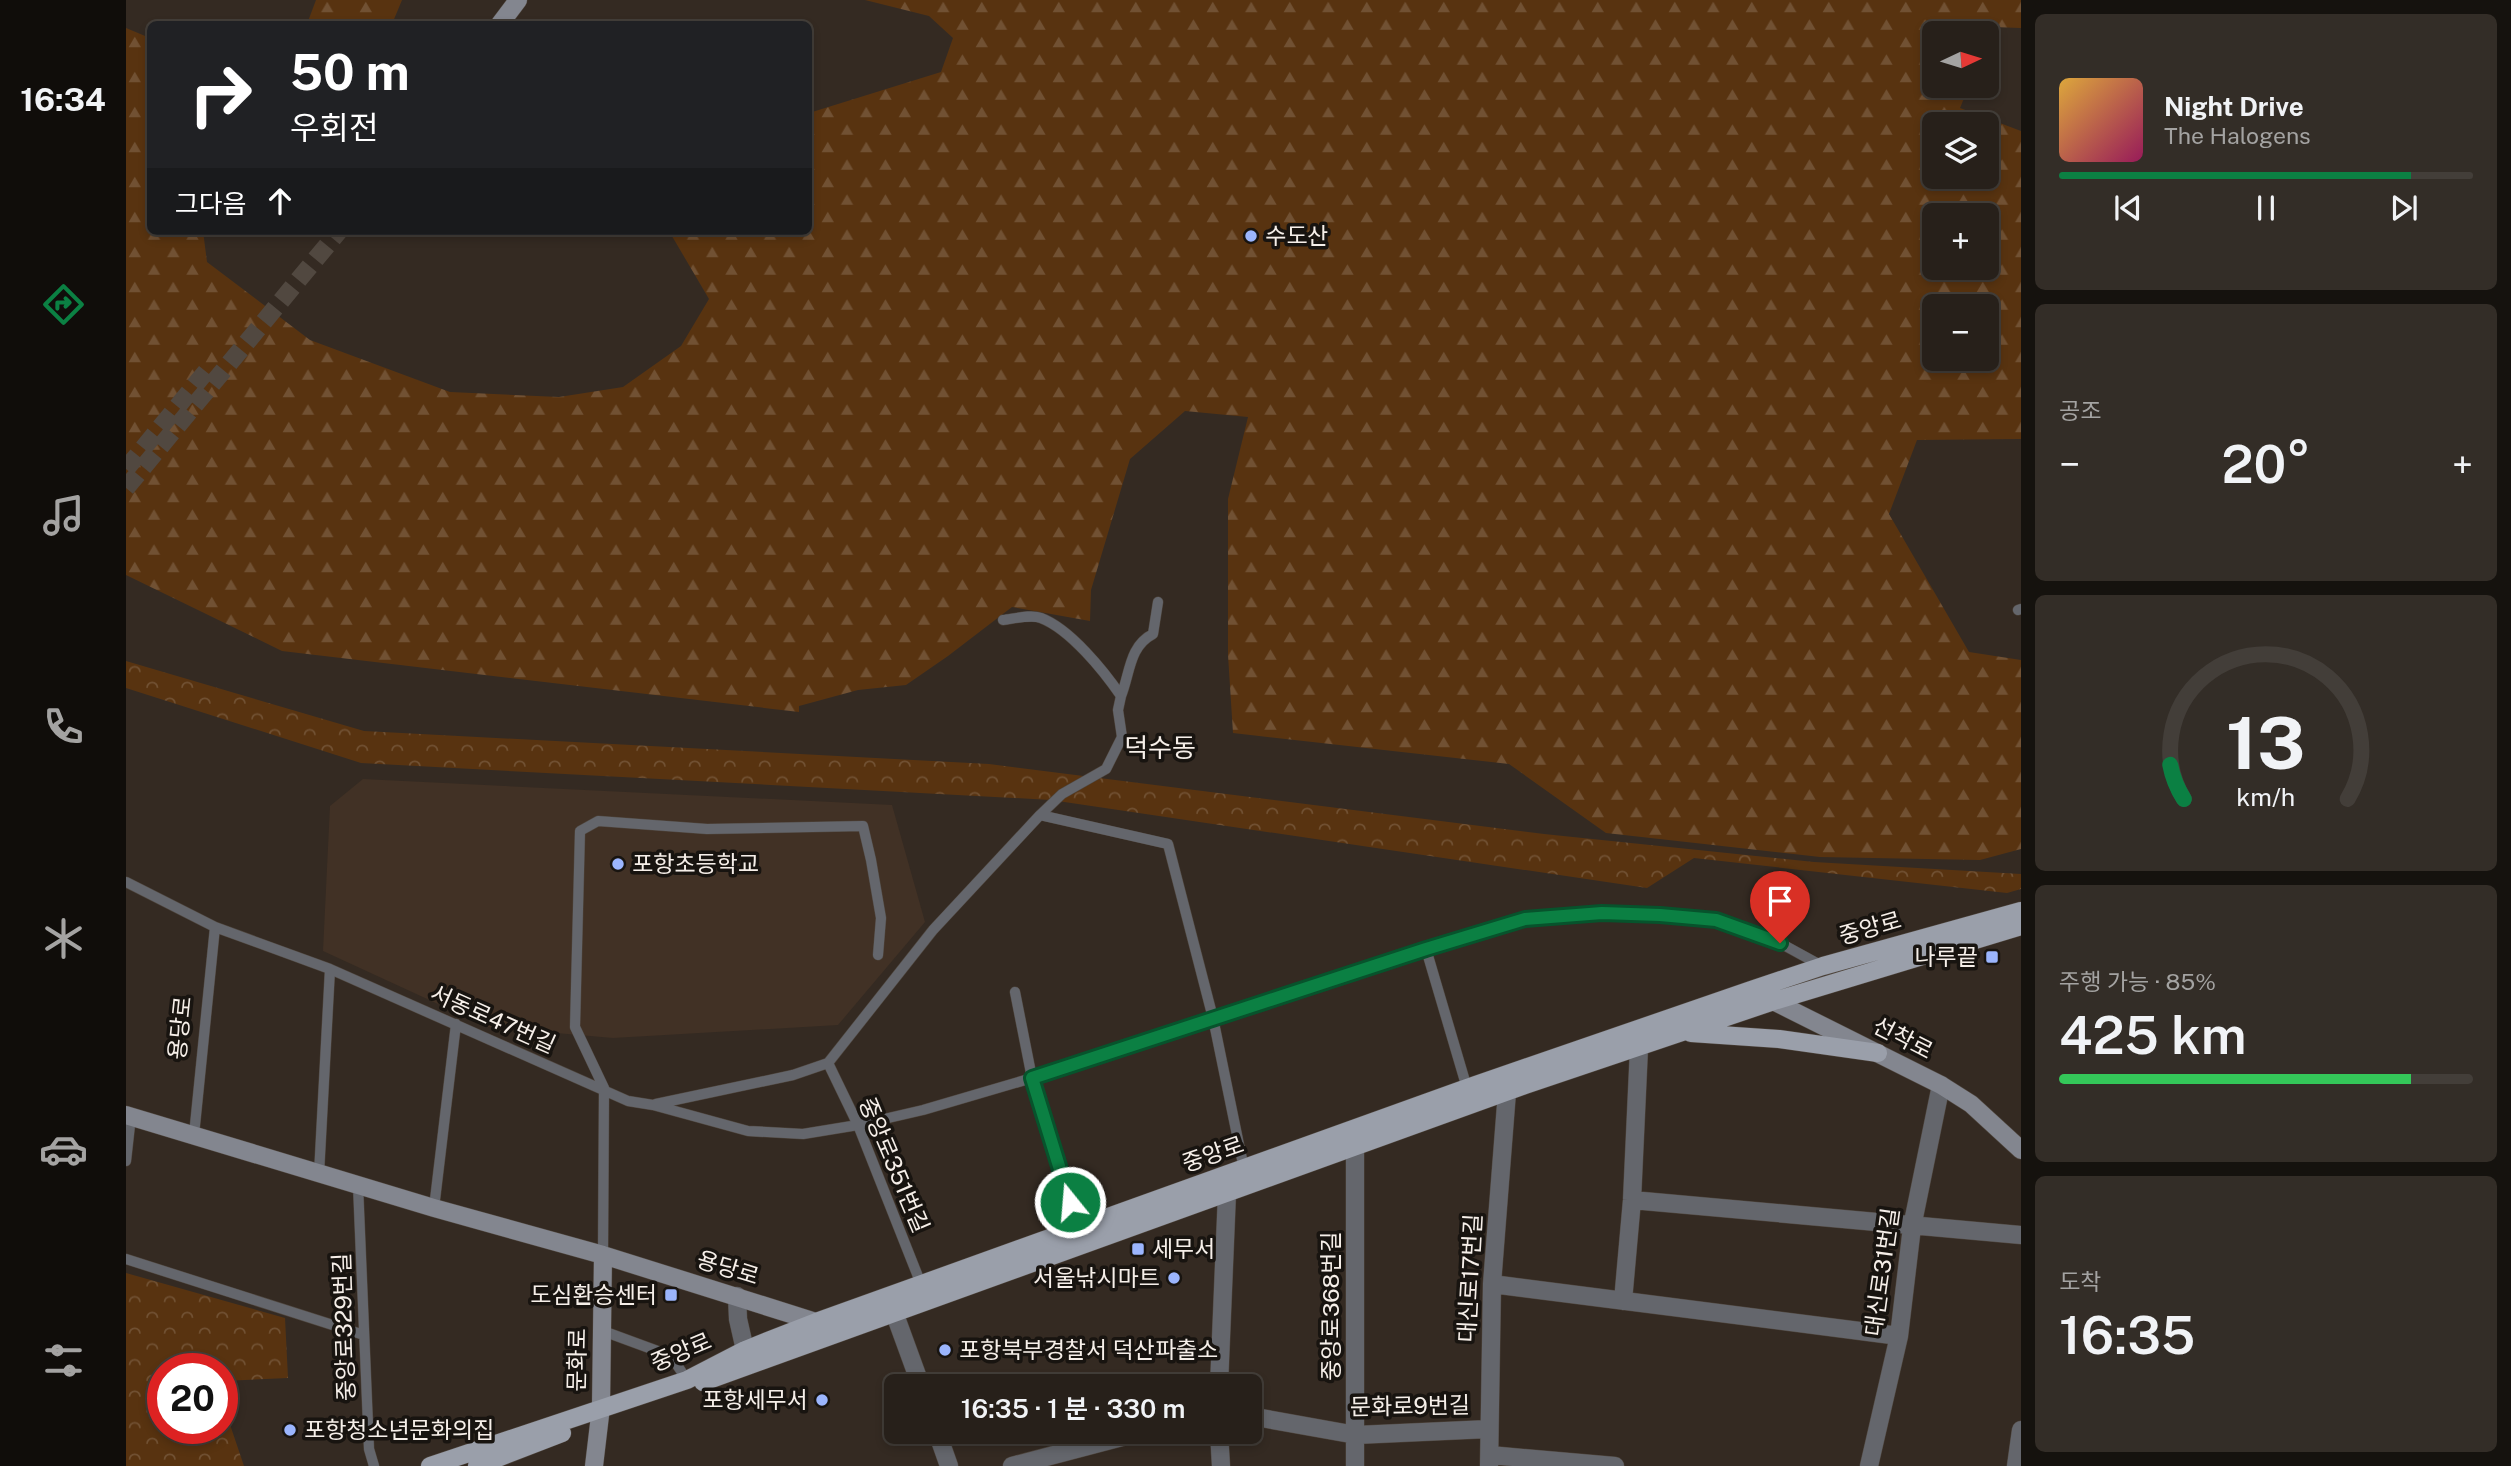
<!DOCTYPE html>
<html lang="ko">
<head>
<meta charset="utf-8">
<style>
	body { margin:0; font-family:"Public Sans","Noto Sans KR",sans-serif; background:#332d27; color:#f1f3f6; height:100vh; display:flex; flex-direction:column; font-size:26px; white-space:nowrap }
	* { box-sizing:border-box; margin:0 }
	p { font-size:23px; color:#a4a3a2 }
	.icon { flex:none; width:38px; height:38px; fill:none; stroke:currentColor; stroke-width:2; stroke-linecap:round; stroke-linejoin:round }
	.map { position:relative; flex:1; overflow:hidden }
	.sheet { display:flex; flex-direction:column; gap:14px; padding:14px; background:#15120e; width:490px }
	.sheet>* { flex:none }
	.guide { position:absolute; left:21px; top:21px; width:665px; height:214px; border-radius:10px; box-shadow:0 4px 10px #0003,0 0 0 2px #433e39; background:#202124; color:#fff; overflow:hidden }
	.needle { width:46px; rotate:86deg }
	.controls { position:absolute; left:1796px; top:21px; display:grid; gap:14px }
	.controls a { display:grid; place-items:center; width:77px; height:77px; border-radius:10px; background:#27201a; box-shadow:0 4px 10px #0003,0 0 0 2px #433e39; font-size:35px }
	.speed { position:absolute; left:21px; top:1353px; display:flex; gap:14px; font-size:35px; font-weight:700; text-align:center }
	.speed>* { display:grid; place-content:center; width:91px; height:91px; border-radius:50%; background:#27201a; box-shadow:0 4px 10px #0003,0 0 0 2px #433e39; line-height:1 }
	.speed .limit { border:10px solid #d22; background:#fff; color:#111 }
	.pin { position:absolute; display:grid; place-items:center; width:60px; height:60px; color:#fff; margin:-72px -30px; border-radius:50% 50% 50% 0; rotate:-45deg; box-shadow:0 0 7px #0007 }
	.pin .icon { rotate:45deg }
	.me { position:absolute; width:77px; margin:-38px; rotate:343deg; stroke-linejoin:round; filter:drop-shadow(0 0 5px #0008) }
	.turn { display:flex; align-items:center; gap:24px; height:147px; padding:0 28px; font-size:32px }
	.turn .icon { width:91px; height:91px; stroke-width:2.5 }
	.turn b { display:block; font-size:49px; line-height:60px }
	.then { display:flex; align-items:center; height:66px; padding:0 28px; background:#0003; gap:14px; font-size:26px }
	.big { font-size:52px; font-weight:600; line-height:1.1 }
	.sheet .card { flex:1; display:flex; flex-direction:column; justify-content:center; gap:10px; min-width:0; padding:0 24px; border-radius:10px; background:#332d27 }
	.sheet .dial { align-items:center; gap:0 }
	.dial svg { height:182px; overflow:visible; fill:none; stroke:#433e39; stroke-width:7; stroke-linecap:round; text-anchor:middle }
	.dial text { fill:#f1f3f6; stroke:none }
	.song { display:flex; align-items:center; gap:21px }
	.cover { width:84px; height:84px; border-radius:10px; background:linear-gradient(135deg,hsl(40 70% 55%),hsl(330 70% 35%)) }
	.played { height:7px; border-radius:4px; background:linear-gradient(90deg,#0b8043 85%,#433e39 85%) }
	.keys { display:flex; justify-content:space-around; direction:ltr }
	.heat { display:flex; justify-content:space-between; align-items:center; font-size:38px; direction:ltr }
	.charge { height:10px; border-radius:5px; background:linear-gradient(90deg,#34c759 85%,#433e39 0) }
	.trip { position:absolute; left:758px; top:1374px; width:378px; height:70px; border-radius:10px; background:#27201a; box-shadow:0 4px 10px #0003,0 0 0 2px #433e39; font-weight:600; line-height:70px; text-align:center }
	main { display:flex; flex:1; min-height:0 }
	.menu { display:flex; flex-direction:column; width:126px; justify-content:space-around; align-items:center; background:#100d0a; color:#a4a3a2 }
	.menu .icon { width:49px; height:49px }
	.menu .current { color:#0b8043 }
	.menu b { font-size:32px; color:#f1f3f6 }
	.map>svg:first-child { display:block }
	.built { fill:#413125 }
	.forest { fill:url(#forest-firs); fill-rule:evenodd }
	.park { fill:url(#park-crowns) }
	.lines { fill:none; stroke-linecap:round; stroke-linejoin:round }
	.secondary-tunnel { stroke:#514840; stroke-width:18; stroke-dasharray:18 9; stroke-linecap:butt }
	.lane-casing { stroke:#4f463e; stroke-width:11 }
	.street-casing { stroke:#4f463e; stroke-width:19 }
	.secondary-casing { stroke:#4f463e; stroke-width:19 }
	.primary-casing { stroke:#4f463e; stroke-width:19 }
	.lane { stroke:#64666c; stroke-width:10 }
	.street { stroke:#64666c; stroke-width:18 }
	.secondary { stroke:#83868f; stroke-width:18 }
	.primary { stroke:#9a9faa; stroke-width:18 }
	.route-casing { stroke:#07532c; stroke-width:18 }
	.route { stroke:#0b8043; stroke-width:12 }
	.poi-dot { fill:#9bb5fd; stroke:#181410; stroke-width:2.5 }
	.labels { text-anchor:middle; stroke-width:7; stroke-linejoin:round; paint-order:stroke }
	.poi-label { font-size:23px; fill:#f6efe9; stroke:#181410; text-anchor:start }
	.street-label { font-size:23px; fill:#f6efe9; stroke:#181410 }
	.quarter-label { font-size:26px; fill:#f6efe9; stroke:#181410 }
</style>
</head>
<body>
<main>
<nav class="menu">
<b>16:34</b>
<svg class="icon current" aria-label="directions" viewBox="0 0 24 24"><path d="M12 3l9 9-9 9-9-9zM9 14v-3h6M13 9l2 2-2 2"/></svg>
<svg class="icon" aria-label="music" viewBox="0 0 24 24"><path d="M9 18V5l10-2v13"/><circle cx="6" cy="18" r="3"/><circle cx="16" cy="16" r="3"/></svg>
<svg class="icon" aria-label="phone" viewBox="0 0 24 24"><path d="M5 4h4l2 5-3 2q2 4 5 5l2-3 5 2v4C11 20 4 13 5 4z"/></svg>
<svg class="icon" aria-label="climate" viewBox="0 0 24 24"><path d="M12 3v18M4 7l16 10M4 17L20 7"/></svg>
<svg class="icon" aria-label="car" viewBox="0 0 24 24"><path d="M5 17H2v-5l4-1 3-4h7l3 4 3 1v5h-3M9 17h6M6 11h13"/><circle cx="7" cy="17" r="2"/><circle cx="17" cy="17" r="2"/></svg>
<svg class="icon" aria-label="filters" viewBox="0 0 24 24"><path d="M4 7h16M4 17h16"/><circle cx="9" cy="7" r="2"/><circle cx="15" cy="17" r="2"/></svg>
</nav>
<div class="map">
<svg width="1895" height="1466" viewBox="0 0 1895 1466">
	<defs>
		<pattern id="forest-firs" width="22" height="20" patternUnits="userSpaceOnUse" patternTransform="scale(1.75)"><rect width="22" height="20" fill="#583310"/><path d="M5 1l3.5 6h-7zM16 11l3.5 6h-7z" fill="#715133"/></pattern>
		<pattern id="park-crowns" width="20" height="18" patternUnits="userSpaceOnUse" patternTransform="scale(1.75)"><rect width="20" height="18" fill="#583310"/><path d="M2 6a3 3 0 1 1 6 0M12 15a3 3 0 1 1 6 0" fill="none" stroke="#715133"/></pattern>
	</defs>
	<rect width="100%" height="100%" fill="#342a22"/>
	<path class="built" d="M237,779L766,805L799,922L712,1025L487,1038L362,1027L197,951L204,806Z"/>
	<path class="forest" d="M190,0H276L266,24H181Z
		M739,0H1895V28L1867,27L1860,43V33H1808V86H1843L1834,108L1895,131V439L1791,440L1763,514L1843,652L1895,660V849L1854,860L1694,857L1480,833L1383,764L1107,733L1102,655V499L1122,417L1059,411L1004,459L965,590L964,621L886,607L822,656L780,685L732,690L673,706V712L156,651L0,575V28L24,38V231H77L81,262L184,340L324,392L433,397L497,387L555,346L583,299L543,231H682L683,113L815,72L827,38L803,16ZM1808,124H1860V177H1808ZM1808,215H1860V268H1808ZM1808,306H1860V359H1808Z"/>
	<path class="park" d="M0,661L238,731L863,764L1418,834L1688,862L1895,874V889L1881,893L1568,858L1521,888L925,800L235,763L0,688Z
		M0,1273L159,1318L162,1378L96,1381V1368H37V1428H96V1401L118,1466H0Z"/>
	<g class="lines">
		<path class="secondary-tunnel" d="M0,469L83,368
			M0,488L213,231"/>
		<defs>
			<path id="lane" d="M1892,610L1895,609
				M995,696C1004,674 1003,646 1027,634L1032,602
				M914,815L1042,844L1087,1018L1118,1169
				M0,882L89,927L204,969L502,1101L527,1105L622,1131L677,1134L732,1125L797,1110L906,1078L1300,949L1399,919L1476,913L1589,920L1654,943L1696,966
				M1300,949L1341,1088
				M889,992L906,1078L952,1227
				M702,1063L732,1125L795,1284
				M530,1104L667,1075L702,1063L807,930L914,815L936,794L980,769L996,737L992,710L995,696C978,671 944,629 915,618C905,614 887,619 877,620
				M68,1135L89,927
				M0,1161L5,1116
				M193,1174L204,969
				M232,1185L243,1449L248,1466
				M308,1208L330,1024
				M477,1255L478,1088L449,1027L454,831L472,821L581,829L737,826L745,860L755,918L752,955
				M0,1259L238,1335
				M477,1331L545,1356L561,1380"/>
			<path id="street" d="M1229,1146V1466
				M1506,1200L1895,1235
				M1366,1284L1773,1336
				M611,1296L612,1319L619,1350
				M1497,1301L1506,1200L1513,1048
				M768,1312L795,1386
				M1093,1386L1101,1193
				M1124,1416L1230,1435L1363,1429
				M811,1432L823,1466
				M1093,1432L1095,1466
				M1364,1455L1489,1466
				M886,1466L1015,1432
				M1363,1466L1366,1284L1381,1092
				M1743,1466L1773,1336L1786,1227L1815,1085
				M1890,1466L1895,1430"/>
			<path id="secondary" d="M374,24L392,0
				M1637,996L1815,1085L1845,1104L1895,1150
				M0,1115L308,1208L477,1255L690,1322L697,1328
				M468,1466L475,1407L477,1255"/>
			<path id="primary" d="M1565,1033L1653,1039L1752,1053
				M577,1382L1399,1085L1648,1001L1895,926
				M304,1466L561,1380L619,1350L690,1322L1341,1088L1625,990L1697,966L1895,911
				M351,1466L436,1433"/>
		</defs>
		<use href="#lane" class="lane-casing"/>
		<use href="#street" class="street-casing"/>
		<use href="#secondary" class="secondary-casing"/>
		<use href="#primary" class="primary-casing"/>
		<use href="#lane" class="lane"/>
		<use href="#street" class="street"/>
		<use href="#secondary" class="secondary"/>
		<use href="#primary" class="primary"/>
	</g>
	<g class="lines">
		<defs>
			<path id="route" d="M944,1202L906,1078L1300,949L1399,919L1476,913L1534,915L1590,920L1654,943"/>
		</defs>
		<use href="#route" class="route-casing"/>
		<use href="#route" class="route"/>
	</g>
	<g class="poi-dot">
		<circle cx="1125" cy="236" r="7"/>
		<circle cx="492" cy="864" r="7"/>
		<rect x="1859" y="950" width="14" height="14" rx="3.5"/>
		<rect x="1005" y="1242" width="14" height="14" rx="3.5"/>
		<circle cx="1048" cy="1278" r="7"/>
		<rect x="538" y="1288" width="14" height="14" rx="3.5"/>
		<circle cx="819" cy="1350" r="7"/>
		<circle cx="696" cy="1400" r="7"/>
		<circle cx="164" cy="1430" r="7"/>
	</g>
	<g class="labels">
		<g class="poi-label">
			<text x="1139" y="244">수도산</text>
			<text x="506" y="872">포항초등학교</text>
			<text x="1852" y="965" text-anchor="end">나루끝</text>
			<text x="1026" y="1257">세무서</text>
			<text x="1034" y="1286" text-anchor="end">서울낚시마트</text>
			<text x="531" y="1303" text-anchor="end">도심환승센터</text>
			<text x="833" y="1358">포항북부경찰서 덕산파출소</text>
			<text x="682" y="1408" text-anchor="end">포항세무서</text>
			<text x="178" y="1438">포항청소년문화의집</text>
		</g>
		<g class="street-label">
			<text transform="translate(1744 928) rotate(-16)" y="8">중앙로</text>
			<text transform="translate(367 1019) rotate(24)" y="8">서동로47번길</text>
			<text transform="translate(54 1028) rotate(-84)" y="8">용당로</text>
			<text transform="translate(1777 1038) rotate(27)" y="8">선착로</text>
			<text transform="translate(1087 1154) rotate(-19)" y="8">중앙로</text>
			<text transform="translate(768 1165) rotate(67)" y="8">중앙로351번길</text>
			<text transform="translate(602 1268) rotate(17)" y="8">용당로</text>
			<text transform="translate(1756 1272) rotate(-82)" y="8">대신로31번길</text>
			<text transform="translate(1344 1278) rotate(-87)" y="8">대신로17번길</text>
			<text transform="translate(1205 1306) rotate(-90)" y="8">중앙로368번길</text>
			<text transform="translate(218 1327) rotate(-92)" y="8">중앙로329번길</text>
			<text transform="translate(555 1352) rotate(-23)" y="8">중앙로</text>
			<text transform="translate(451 1360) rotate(-89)" y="8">문화로</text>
			<text transform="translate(1284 1406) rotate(-1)" y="8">문화로9번길</text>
		</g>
		<g class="quarter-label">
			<text x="1034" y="757">덕수동</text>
		</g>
	</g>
</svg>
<div class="controls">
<a><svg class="needle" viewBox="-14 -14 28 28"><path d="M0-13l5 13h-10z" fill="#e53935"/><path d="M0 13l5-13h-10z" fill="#a4a3a2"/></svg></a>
<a><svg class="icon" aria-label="layers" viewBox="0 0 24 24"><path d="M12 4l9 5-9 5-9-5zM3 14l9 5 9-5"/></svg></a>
<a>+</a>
<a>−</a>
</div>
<div class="speed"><div class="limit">20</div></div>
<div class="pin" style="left:1654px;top:943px;background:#d93025"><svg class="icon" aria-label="arrive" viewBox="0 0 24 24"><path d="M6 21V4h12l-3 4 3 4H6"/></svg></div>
<svg class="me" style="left:944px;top:1202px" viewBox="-20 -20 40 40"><circle r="17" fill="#0b8043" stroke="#fff" stroke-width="3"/><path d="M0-11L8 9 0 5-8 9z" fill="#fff"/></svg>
<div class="trip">16:35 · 1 분 · 330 m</div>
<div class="guide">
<div class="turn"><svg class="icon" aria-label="right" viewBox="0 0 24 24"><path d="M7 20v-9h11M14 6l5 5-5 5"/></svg><div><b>50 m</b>우회전</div></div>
<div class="then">그다음<svg class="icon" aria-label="ahead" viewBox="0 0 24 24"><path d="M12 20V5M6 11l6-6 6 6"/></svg></div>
</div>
</div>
<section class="sheet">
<div class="card">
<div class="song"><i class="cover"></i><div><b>Night Drive</b><p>The Halogens</p></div></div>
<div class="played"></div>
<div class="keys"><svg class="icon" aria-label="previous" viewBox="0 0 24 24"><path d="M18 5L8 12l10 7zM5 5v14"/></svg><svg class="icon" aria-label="pause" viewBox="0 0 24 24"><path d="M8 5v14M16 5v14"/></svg><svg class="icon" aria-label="next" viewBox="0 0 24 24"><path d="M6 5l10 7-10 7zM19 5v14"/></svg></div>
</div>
<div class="card"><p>공조</p>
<div class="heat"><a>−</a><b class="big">20°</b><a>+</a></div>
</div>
<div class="card dial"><svg viewBox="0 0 100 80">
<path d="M14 69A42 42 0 1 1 86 69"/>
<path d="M14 69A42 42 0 0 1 8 54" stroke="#0b8043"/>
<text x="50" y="56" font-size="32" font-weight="700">13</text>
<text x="50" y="72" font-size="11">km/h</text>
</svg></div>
<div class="card"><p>주행 가능 · 85%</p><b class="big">425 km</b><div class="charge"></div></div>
<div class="card"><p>도착</p><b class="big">16:35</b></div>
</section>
</main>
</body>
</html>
